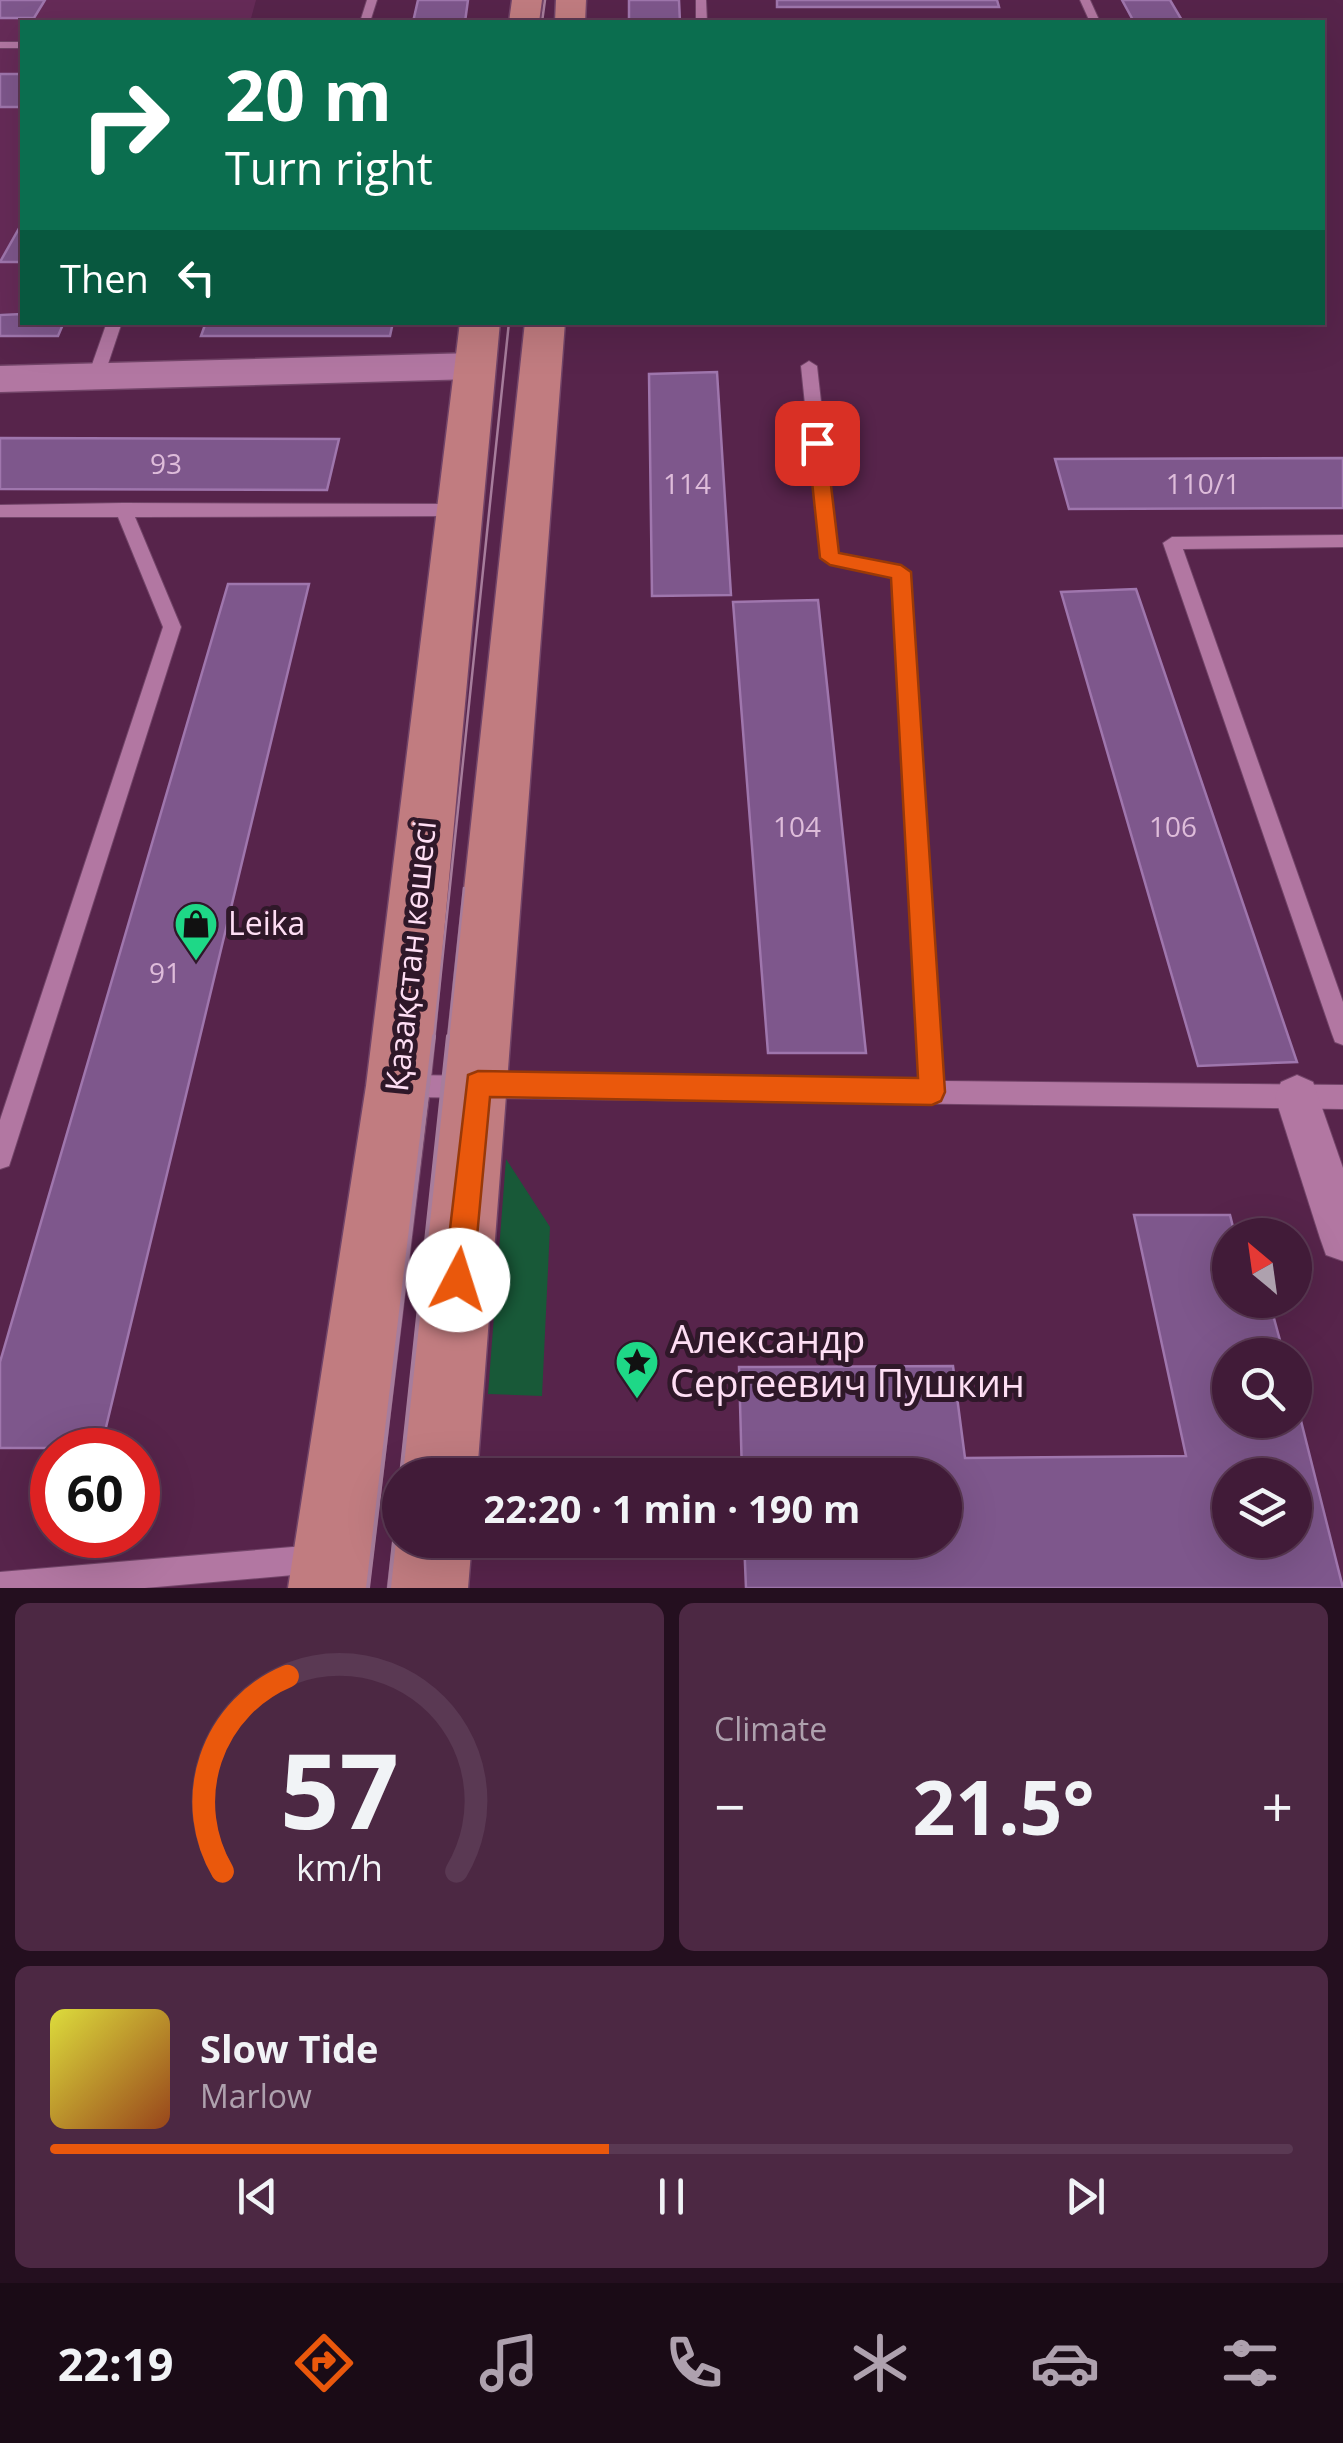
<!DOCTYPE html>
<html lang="en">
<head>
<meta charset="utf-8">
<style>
	body { margin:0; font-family:"Open Sans",sans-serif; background:#4c2843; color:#f1f3f6; height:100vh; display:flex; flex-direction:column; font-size:38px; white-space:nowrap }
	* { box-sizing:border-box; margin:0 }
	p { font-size:32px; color:#aea1ae }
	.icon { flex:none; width:55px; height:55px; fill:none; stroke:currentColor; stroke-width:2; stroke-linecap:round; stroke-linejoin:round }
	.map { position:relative; height:1588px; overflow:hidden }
	.side { display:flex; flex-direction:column; gap:15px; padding:15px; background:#240f1f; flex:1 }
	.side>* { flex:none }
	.guide { position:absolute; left:20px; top:20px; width:1305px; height:305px; border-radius:0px; box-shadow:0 10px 40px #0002,0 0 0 2px #5a3953; background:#0b6e4f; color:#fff; overflow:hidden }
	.needle { width:65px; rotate:331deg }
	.controls { position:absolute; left:1212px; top:1218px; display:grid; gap:20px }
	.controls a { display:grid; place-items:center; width:100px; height:100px; border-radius:50%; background:#411b38; box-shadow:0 10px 40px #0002,0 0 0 2px #5a3953; font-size:50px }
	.speed { position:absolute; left:30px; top:1428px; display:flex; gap:20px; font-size:50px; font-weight:700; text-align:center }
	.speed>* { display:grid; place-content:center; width:130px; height:130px; border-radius:50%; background:#411b38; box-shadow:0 10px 40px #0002,0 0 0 2px #5a3953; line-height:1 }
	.speed .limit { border:15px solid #d22; background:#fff; color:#111 }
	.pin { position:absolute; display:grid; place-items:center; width:85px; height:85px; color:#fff; margin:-42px; border-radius:20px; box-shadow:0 5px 15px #0006 }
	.me { position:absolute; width:110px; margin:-55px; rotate:5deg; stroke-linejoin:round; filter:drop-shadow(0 0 8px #0008) }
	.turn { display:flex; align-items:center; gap:35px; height:210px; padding:0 40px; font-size:45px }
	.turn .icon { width:130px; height:130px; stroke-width:2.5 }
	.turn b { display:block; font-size:70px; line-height:85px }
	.then { display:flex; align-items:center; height:95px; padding:0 40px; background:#0003; gap:20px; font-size:38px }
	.big { font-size:75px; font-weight:700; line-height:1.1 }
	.side .tile { flex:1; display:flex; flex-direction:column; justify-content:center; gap:15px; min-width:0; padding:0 35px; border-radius:15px; background:#4c2843 }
	.side .dial { align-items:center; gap:0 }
	.dial svg { height:260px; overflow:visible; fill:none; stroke:#5a3953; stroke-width:7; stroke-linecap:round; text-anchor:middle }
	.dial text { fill:#f1f3f6; stroke:none }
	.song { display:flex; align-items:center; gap:30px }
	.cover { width:120px; height:120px; border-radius:15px; background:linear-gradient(135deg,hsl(60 70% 55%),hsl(20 70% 35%)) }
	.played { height:10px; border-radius:5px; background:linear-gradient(90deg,#ea580c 45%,#5a3953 45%) }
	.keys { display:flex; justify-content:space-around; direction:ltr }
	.heat { display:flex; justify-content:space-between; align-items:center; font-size:55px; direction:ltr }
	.side .tiles { flex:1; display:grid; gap:15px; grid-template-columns:1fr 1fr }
	.tile:last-child { grid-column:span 2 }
	.trip { position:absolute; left:382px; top:1458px; width:580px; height:100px; border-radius:50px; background:#411b38; box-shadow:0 10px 40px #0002,0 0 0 2px #5a3953; font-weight:700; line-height:100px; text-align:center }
	.tab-bar { display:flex; height:160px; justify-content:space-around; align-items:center; background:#1a0b16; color:#aea1ae }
	.tab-bar .icon { width:70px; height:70px }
	.tab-bar .current { color:#ea580c }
	.tab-bar b { font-size:45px; color:#f1f3f6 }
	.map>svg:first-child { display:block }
	.built { fill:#662b58 }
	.green { fill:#185938 }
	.building { fill:#7e578c; stroke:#9f76ad; stroke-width:2.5; fill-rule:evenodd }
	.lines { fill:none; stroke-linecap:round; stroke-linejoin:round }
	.lane-casing { stroke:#724468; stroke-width:2 }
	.street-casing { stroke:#724468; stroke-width:2 }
	.secondary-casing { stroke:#724468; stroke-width:3 }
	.primary-casing { stroke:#724468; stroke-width:3 }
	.lane { fill:#b277a2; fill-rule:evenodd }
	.street { fill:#b277a2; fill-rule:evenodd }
	.secondary { fill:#b277a2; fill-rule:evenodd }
	.primary { fill:#c17c80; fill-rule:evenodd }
	.tram-far1 { stroke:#a77d9c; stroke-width:2.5 }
	.tram { stroke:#a77d9c; stroke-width:4 }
	.route { fill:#ea580c; stroke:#983908; stroke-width:2.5 }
	.labels { text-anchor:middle; stroke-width:10; stroke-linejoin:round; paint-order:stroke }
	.number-label { font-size:28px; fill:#debcda }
	.poi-label { font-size:32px; fill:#fedef4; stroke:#2f1829; text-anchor:start }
	.street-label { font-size:32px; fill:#fedef4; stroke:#2f1829 }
	.near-poi-label { font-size:38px; fill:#fedef4; stroke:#2f1829; text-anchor:start }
</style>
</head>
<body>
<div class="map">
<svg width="1343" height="1588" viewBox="0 0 1343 1588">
	<rect width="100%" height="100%" fill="#57244b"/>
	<path class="built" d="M0,0H256L250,22H22V314L0,313Z"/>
	<path class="green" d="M506,1159L550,1227L542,1396L488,1394Z"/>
	<path class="building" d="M0,0H45L34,18H0Z
		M418,0H468L465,22H413Z
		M629,0H679L680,22H629Z
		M777,0H997L999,7H777Z
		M1122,0H1170L1183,22H1134Z
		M0,74H22V107H0Z
		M22,223V262H0Z
		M22,314V322H64L58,336H0V315Z
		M206,322H393L390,336H201Z
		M717,372L731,595L652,596L649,374Z
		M0,438L339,439L327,490L0,489Z
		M1343,458V508L1069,509L1055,459Z
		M228,584H309L101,1448H0V1362Z
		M1136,589L1297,1062L1198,1066L1061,592Z
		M818,600L866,1053H768L733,602Z
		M1134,1215H1230L1235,1235H1230V1300H1269L1284,1355H1230V1420H1295V1397L1343,1588H746L744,1540H945V1475H742L739,1367L953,1366L965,1458L1186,1456ZM1230,1475H1295V1540H1230Z"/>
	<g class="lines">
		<defs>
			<path id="lane" d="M367,0H377L370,22H360Z
				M696,0H706L707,22H696Z
				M1080,0H1090L1100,22H1090Z
				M0,42H22V48H0Z
				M107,322H122L104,376L96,381L88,376Z
				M809,361L817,366L838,553L901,566L910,572L943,1081L1343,1085V1109L405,1097L397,1094L393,1086L397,1078L405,1075L920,1081L893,577L830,564L821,558L801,366Z
				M123,503L458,504L466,510L458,516L135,517L181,627L12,1157L9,1166L0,1169V1120L163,627L118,517H0V505Z
				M1343,535V547L1183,549L1343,1002V1045L1335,1042L1332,1034L1163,543L1172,537Z
				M316,1545L326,1549L330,1559L326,1569L316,1573L145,1588H0V1572Z"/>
			<path id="street" d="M1297,1075L1313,1082L1343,1168V1261L1326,1255L1320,1238L1275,1097L1281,1082Z"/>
			<path id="secondary" d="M474,353L489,357L495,366L489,375L474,379L0,392V366Z"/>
			<path id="primary" d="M512,0H542L539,22H509Z
				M556,0H586L585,22H555Z
				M460,322H500L430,1086L368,1588H288L366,1086Z
				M525,322H565L477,1475H401Z
				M400,1525V1540H472L468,1588H388L394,1540Z"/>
		</defs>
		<use href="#lane" class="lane-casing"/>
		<use href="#street" class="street-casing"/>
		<use href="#secondary" class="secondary-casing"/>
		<use href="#primary" class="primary-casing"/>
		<use href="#lane" class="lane"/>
		<use href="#street" class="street"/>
		<use href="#secondary" class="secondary"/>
		<use href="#primary" class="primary"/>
		<path class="tram-far1" d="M542,22L545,0
			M434,1039L509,322
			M448,1039L464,888"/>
		<path class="tram" d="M401,1475L448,1036
			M368,1588L434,1036
			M389,1588L400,1484"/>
	</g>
	<path class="route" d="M817,437L826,443L839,553L901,565L911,572L945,1092L941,1101L932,1105L490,1097L473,1280L469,1290L458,1294L448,1290L444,1280L468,1075L478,1071L918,1078L891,578L830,565L820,558L808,443Z"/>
	<defs>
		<symbol id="shop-pin" viewBox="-11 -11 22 30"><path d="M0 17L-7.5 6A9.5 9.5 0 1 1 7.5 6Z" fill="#1ed887" stroke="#2f1829"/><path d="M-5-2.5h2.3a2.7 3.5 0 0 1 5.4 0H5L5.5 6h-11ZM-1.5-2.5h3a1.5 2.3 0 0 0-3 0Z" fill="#111"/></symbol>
		<symbol id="sight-pin" viewBox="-11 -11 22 30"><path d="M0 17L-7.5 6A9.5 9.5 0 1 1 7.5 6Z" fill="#1ed887" stroke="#2f1829"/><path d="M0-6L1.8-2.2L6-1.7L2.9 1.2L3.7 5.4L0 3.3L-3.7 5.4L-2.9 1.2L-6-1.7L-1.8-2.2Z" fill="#111"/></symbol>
	</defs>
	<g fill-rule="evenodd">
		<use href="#shop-pin" x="171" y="899" width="50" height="68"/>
		<use href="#sight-pin" x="612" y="1337" width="50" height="68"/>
	</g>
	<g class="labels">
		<g class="number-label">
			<text x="166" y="474">93</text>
			<text x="687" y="494">114</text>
			<text x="1203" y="494">110/1</text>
			<text x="797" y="837">104</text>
			<text x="1173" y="837">106</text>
			<text x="165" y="983">91</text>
		</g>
		<g class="poi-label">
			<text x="228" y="935">Leika</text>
		</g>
		<g class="street-label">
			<text transform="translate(411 956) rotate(-84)" y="11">Қазақстан көшесі</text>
		</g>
		<g class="near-poi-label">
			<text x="670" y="1353">Александр<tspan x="670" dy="44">Сергеевич Пушкин</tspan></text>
		</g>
	</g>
</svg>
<div class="controls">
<a><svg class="needle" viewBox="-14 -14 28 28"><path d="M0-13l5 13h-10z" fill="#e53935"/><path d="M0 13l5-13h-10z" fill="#aea1ae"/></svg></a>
<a><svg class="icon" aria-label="search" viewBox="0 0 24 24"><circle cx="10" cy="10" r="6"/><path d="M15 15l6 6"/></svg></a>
<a><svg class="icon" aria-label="layers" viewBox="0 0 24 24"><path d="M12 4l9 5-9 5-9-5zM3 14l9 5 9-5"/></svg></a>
</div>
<div class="speed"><div class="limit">60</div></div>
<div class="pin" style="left:817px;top:443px;background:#d93025"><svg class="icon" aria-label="arrive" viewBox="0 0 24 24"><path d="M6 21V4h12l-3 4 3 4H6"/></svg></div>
<svg class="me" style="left:458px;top:1280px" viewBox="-20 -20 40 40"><circle r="19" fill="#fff"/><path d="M0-13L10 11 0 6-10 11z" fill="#ea580c"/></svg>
<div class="trip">22:20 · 1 min · 190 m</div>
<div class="guide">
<div class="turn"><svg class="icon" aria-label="right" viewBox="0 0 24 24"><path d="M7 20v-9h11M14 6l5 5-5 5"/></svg><div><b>20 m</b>Turn right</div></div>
<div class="then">Then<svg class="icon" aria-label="left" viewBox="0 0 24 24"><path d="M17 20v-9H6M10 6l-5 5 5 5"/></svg></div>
</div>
</div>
<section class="side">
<div class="tiles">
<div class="tile dial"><svg viewBox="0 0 100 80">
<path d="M14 69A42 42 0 1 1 86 69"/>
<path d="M14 69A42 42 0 0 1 34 9" stroke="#ea580c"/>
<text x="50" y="56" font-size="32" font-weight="700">57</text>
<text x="50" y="72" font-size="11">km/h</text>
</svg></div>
<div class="tile"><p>Climate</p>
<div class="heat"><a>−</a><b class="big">21.5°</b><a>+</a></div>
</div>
<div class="tile">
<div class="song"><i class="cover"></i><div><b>Slow Tide</b><p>Marlow</p></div></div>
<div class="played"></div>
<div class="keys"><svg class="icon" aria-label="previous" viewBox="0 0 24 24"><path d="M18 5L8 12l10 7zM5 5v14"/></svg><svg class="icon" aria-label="pause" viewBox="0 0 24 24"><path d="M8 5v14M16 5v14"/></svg><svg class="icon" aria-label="next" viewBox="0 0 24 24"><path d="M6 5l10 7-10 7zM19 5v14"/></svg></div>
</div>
</div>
</section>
<nav class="tab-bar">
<b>22:19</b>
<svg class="icon current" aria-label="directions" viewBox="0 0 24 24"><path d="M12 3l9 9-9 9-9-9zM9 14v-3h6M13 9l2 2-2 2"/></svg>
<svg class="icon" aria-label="music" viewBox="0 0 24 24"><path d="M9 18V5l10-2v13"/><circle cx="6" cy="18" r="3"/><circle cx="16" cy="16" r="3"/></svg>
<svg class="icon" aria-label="phone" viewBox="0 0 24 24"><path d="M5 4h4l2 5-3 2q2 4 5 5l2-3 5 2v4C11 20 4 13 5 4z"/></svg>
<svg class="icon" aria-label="climate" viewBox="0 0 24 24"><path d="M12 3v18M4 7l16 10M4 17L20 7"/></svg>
<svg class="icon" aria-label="car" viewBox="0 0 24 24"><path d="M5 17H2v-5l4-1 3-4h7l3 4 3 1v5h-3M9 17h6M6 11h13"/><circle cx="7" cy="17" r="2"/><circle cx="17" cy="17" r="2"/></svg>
<svg class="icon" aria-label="filters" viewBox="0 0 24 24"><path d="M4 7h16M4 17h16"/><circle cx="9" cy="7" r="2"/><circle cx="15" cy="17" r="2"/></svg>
</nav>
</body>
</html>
